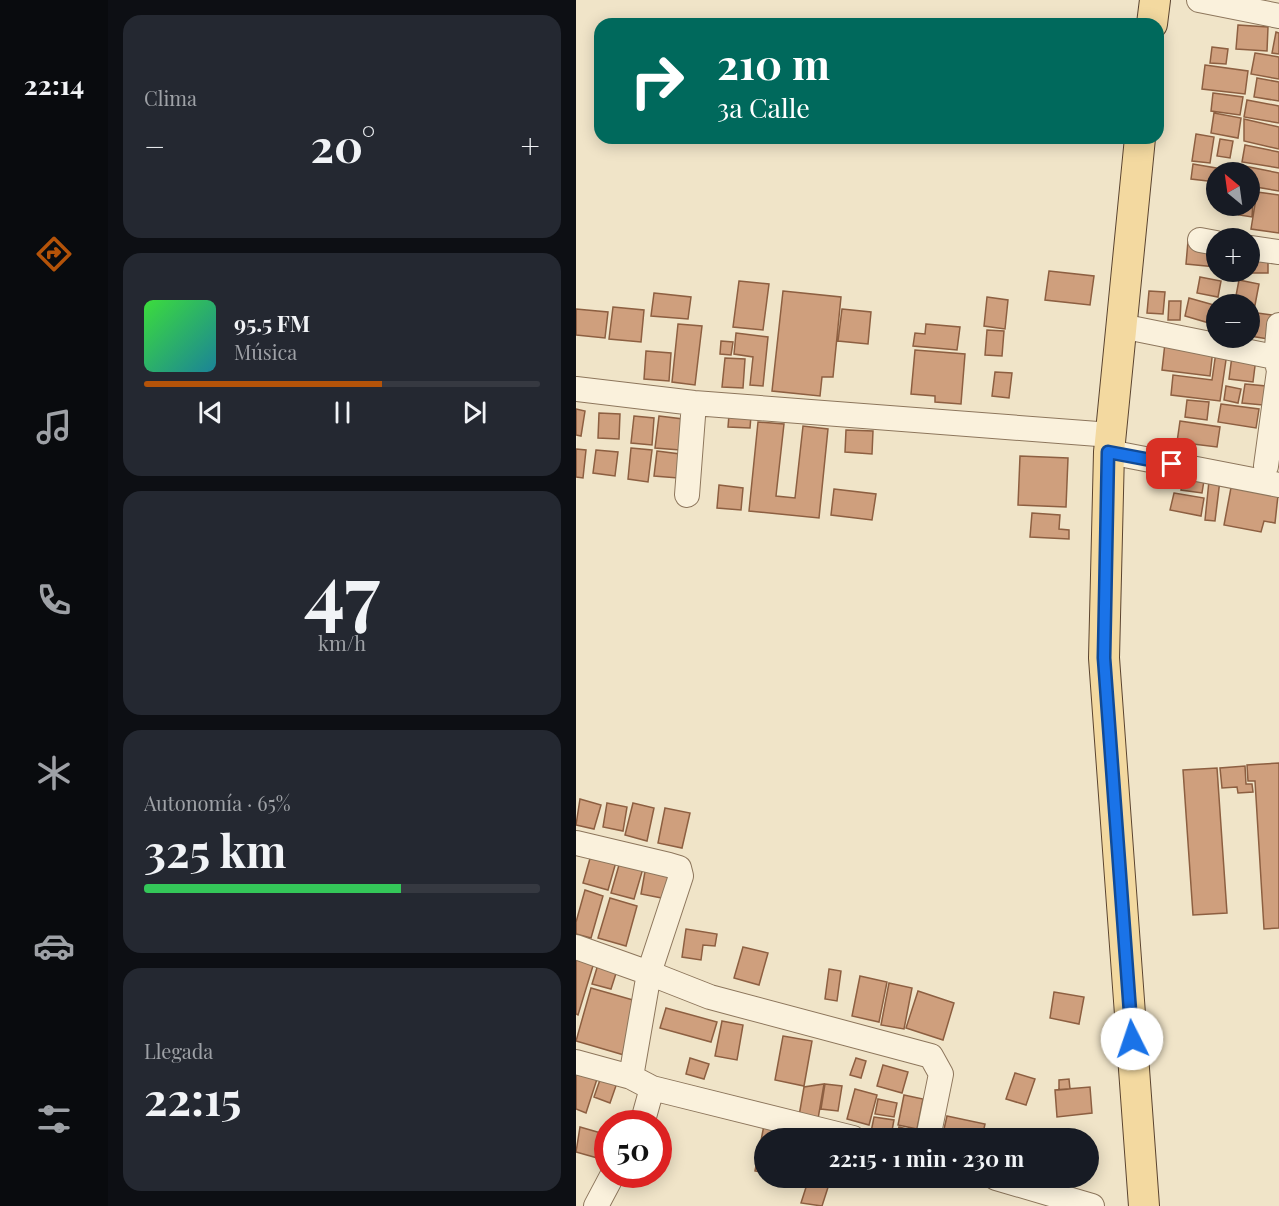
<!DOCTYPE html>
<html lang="es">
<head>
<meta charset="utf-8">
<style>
	body { margin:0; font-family:"Playfair Display",serif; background:#242831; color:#f1f3f6; height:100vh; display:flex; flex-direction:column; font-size:22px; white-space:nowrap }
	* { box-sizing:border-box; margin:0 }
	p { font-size:20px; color:#9ea1a6 }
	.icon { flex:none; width:33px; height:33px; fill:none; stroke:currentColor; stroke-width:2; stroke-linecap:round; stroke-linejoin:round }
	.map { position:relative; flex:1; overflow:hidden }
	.details { display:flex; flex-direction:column; gap:15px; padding:15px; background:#0d0f14; width:468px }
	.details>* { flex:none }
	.banner { position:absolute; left:18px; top:18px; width:570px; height:126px; border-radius:18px; box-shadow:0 3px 15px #0003; background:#00695c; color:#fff; overflow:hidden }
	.needle { width:39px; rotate:331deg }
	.tools { position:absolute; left:630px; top:162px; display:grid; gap:12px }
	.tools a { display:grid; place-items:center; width:54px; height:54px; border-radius:50%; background:#171b24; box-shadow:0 3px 15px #0003; font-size:30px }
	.speed { position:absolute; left:18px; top:1110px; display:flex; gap:12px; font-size:30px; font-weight:700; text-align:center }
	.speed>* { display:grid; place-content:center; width:78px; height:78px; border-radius:50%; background:#171b24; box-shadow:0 3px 15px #0003; line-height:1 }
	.speed .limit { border:9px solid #d22; background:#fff; color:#111 }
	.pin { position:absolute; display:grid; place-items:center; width:51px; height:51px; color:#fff; margin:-26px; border-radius:12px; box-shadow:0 3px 9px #0006 }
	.me { position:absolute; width:66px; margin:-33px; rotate:356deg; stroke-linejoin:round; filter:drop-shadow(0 0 4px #0008) }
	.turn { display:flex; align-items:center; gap:21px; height:126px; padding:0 24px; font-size:27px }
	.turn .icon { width:78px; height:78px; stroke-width:2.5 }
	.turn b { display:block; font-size:42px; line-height:51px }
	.big { font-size:45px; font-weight:700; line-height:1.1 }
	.details .card { flex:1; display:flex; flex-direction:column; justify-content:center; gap:9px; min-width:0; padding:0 21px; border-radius:18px; background:#242831 }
	.details .dial { align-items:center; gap:0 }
	.dial b { font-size:78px; line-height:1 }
	.song { display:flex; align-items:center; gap:18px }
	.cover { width:72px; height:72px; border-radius:9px; background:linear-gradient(135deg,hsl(120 70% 55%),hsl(190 70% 35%)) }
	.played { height:6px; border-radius:3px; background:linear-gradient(90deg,#b45309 60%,#363941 60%) }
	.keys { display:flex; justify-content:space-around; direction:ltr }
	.heat { display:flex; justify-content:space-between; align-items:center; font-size:33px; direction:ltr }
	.charge { height:9px; border-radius:4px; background:linear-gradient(90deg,#34c759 65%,#363941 0) }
	.trip { position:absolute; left:178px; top:1128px; width:345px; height:60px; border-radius:30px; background:#171b24; box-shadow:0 3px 15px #0003; font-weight:700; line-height:60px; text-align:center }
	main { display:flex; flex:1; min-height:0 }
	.tab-bar { display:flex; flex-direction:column; width:108px; justify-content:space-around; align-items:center; background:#090b0e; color:#9ea1a6 }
	.tab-bar .icon { width:42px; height:42px }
	.tab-bar .active { color:#b45309 }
	.tab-bar b { font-size:27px; color:#f1f3f6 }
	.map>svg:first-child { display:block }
	.building { fill:#cf9f7d; stroke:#8d5f41; stroke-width:1.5 }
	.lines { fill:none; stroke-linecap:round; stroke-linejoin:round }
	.minor-casing { stroke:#8d765c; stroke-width:26 }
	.major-casing { stroke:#5b4430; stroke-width:32 }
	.minor { stroke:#faf1dc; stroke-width:24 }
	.major { stroke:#f3d9a0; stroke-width:30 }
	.route-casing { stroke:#114b97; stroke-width:15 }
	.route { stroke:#1a73e8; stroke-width:10 }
</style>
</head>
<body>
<main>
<nav class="tab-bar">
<b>22:14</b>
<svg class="icon active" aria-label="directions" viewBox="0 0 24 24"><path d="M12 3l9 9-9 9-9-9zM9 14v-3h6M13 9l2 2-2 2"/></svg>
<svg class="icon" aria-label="music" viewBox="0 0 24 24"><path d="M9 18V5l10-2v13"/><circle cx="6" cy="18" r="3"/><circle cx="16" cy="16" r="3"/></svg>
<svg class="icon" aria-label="phone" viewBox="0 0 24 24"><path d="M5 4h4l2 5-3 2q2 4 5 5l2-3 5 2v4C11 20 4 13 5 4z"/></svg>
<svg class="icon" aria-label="climate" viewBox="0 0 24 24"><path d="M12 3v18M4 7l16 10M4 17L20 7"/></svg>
<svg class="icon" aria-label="car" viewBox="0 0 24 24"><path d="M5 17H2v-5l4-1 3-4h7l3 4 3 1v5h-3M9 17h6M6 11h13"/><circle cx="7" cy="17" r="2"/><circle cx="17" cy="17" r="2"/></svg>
<svg class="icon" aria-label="filters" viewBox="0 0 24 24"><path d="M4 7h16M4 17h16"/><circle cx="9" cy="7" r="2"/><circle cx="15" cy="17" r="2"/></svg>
</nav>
<section class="details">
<div class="card"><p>Clima</p>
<div class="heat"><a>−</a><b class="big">20°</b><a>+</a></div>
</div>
<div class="card">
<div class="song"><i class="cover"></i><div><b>95.5 FM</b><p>Música</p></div></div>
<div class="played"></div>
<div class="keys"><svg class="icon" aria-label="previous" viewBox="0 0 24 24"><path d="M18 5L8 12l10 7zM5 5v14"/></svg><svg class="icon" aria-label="pause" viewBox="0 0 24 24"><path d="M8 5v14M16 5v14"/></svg><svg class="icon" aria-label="next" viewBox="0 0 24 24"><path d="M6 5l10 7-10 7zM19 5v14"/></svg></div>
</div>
<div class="card dial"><b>47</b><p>km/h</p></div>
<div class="card"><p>Autonomía · 65%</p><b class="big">325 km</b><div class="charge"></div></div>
<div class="card"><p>Llegada</p><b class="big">22:15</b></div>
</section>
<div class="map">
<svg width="703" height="1206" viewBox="0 0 703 1206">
	<rect width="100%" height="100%" fill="#f0e4c8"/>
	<path class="building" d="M662,25L692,27L691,51L660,49Z
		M700,32L703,33V54L696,53Z
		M636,47L652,49L650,64L634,63Z
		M679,53L703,57V79L675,74Z
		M629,65L672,71L669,94L626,89Z
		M681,78L703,82V101L678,97Z
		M637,93L667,97L664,115L635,111Z
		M671,100L703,106V123L668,117Z
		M638,113L665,118L662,138L635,133Z
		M668,119L703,127V149L668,141Z
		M620,134L638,137L634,163L616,161Z
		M644,139L657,141L654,158L641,156Z
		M669,145L703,152V168L666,162Z
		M617,164L664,172H640V182L615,179Z
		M668,166L703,173V191L674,186V172H667Z
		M681,192L703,195V233L675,229Z
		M674,202H677L676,217L663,215L665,206H674Z
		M612,241L640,244V267L610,264Z
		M674,258H692V273H671L674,272Z
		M473,271L518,276L514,305L469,300Z
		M624,277L645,281L642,297L621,293Z
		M663,280L683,284L679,305L659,301Z
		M163,281L193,284L187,330L157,327Z
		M207,291L265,297L257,377H246L244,396L196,391Z
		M573,291L589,292L587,314L571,313Z
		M78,293L115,297L112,319L75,316Z
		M411,297L432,300L429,329L408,326Z
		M613,298L638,305L633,323L609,316Z
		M593,301H605L604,320H592Z
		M37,307L68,310L65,342L33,339Z
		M0,309L32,312L29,338L0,335Z
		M266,309L295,312L292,344L262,341Z
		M674,312L696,315L692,339L674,336Z
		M102,324L126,326L119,385L96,382Z
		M350,324L384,327L381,350L337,346L339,333L349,334Z
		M411,330L428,331L426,356L409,355Z
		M160,333L192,337L187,386L174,385L177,357L158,354Z
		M145,341L157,342L155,355L144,354Z
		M589,343L637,349L634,376L586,370Z
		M339,350L389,354L385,404L359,402V396L335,394Z
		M70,351L95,353L93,381L68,379Z
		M640,352L651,353L644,401L595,395L597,375L636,380Z
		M656,356L680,358L677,382L653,379Z
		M149,358L169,359L167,388L146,387Z
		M419,372L436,373L433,398L416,396Z
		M669,384L690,386L687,405L666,403Z
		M650,386L665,389L662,403L648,400Z
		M611,400L633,402L631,420L609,417Z
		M645,404L683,409L680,428L642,422Z
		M0,409L9,411L5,436L0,435Z
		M23,413L44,414L43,439L22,438Z
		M153,415L175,416L174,428L152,427Z
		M58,416L78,418L76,445L55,443Z
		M83,416L107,419L104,450L79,448Z
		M604,421L644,427L641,447L601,442Z
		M182,422L208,424L200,496L219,498L227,426L252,429L243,518L173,511Z
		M270,430L297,431L296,454L269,452Z
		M55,448L76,450L72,482L52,479Z
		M0,449L10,450L7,478L0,477Z
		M20,450L42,452L39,476L17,473Z
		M81,451L104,454L102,478L78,476Z
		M444,456L492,458L490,507L442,505Z
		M608,470L629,474L626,493L605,490Z
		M634,471L645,472L639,521L629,520Z
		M657,477L703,486L699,523L688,521L685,532L648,525Z
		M143,485L167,488L165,510L141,508Z
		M258,489L300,494L296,520L255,515Z
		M598,493L628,498L625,516L594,510Z
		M456,513L484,515L483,529L493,530V539L454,537Z
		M703,763V928L688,929L679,781H672L671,765Z
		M669,766L670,784H676L677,792L662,793L661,787L646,788L644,768Z
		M641,768L651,913L617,915L607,770Z
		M4,799L25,805L18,829L0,825Z
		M31,803L51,807L47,831L27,827Z
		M57,803L78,808L71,841L49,835Z
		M89,808L114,813L106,848L82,843Z
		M17,848L42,855L32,890L7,883Z
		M45,858L68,865L58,899L35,893Z
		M70,866L96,871L91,899L65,894Z
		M9,890L27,896L15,938L0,934V922Z
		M34,898L61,906L50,946L22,938Z
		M110,929L141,934L139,946L127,945L125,960L106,957Z
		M167,947L192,953L183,985L158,978Z
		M0,949L20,956L2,1015L0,1014Z
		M24,958L43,964L35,989L16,984Z
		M253,969L265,971L261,1001L249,999Z
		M284,976L311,982L303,1022L276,1016Z
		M313,983L336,988L328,1029L305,1025Z
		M15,988L64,1002L48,1055L0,1041Z
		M342,991L378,1003L367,1040L330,1028Z
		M478,992L508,997L503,1024L474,1018Z
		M90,1008L141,1022L135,1042L84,1028Z
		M146,1021L167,1025L161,1060L139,1056Z
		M207,1036L236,1041L228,1086L199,1080Z
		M114,1058L133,1064L128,1079L110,1074Z
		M280,1058L290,1061L285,1078L274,1075Z
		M307,1065L332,1072L326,1093L301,1086Z
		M0,1072L21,1079L10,1113L0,1109Z
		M439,1073L459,1079L450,1105L430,1099Z
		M26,1074L42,1080L34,1103L18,1097Z
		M493,1079L494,1089L483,1090V1080Z
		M248,1084L242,1119L223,1116L228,1087Z
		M249,1084L266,1086L262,1111L245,1109Z
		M514,1087L516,1113L481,1117L479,1090Z
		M279,1089L301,1095L293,1125L271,1119Z
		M328,1095L347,1099L341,1129L322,1125Z
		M302,1099L321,1103L318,1117L299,1114Z
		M371,1116L409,1124L406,1138H366Z
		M298,1117L318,1120L315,1136L295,1132Z
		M188,1125L212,1129L210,1138H189V1173L179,1171Z
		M4,1127L32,1135L25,1159L0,1152Z
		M323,1127L342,1132L340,1138H320Z
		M233,1178H255L246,1206L225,1203Z"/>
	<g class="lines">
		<defs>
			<path id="minor" d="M623,0L703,16
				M624,240L640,243
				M674,248L703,252
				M545,326L703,358
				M0,389L118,403L535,435
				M533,452L703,485
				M690,466L703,371L700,358L703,325
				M111,495L118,403
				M0,843L93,865L103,868L105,876L73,973L0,947
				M0,1062L55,1077L76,1088L277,1138
				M55,1077L73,973L134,997L355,1056L365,1074L352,1138
				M66,1124L76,1088
				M420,1178L516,1206
				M20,1206L37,1174"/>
			<path id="major" d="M576,24L579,0
				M564,138L533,452L528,658L568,1206"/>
		</defs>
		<use href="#minor" class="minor-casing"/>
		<use href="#major" class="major-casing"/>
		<use href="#minor" class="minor"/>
		<use href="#major" class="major"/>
	</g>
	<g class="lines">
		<defs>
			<path id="route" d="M556,1039L528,658L532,452L596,464"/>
		</defs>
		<use href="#route" class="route-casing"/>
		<use href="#route" class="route"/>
	</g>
</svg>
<div class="tools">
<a><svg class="needle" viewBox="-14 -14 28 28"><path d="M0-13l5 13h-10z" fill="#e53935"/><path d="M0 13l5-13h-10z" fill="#9ea1a6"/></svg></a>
<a>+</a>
<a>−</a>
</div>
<div class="speed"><div class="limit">50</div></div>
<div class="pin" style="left:596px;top:464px;background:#d93025"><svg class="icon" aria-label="arrive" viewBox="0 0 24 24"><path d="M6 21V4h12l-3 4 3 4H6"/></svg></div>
<svg class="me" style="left:556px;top:1039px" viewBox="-20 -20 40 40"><circle r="19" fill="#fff"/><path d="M0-13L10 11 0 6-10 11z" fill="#1a73e8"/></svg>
<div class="trip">22:15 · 1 min · 230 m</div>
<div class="banner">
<div class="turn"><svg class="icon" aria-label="right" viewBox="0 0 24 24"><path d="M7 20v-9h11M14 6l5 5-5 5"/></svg><div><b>210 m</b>3a Calle</div></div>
</div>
</div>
</main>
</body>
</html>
